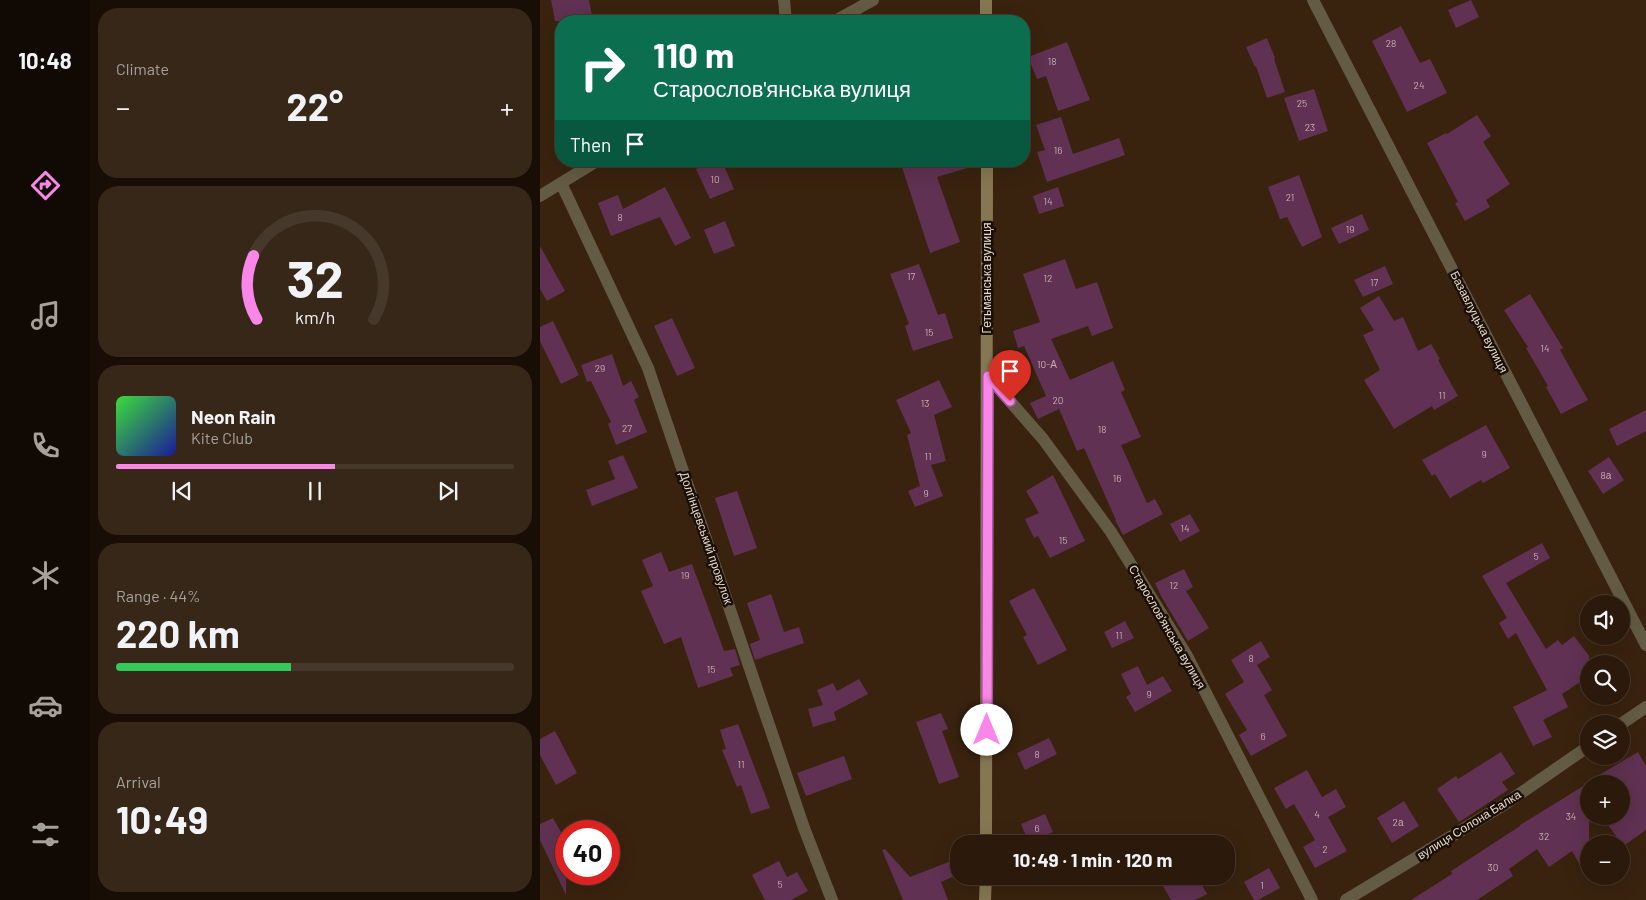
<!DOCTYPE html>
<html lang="en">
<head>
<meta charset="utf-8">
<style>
	body { margin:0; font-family:Barlow,sans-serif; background:#372719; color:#f1f3f6; height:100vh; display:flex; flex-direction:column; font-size:19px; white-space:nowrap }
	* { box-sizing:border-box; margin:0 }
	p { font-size:16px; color:#a6a19d }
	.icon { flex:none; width:28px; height:28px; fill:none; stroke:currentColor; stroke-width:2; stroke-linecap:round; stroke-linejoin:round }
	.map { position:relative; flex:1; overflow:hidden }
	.drawer { display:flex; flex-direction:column; gap:8px; padding:8px; background:#180e06; width:450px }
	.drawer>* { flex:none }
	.banner { position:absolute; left:15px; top:15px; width:475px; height:152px; border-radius:20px; box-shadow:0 5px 20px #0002,0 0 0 1px #47382c; background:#0b6e4f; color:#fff; overflow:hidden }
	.buttons { position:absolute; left:1040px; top:595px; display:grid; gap:10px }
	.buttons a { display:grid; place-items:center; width:50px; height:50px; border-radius:50%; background:#2b1a0b; box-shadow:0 5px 20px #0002,0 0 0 1px #47382c; font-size:25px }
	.speed { position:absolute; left:15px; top:820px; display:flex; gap:10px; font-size:25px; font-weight:700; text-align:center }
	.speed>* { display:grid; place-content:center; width:65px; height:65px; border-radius:50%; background:#2b1a0b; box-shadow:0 5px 20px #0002,0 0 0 1px #47382c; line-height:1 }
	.speed .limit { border:8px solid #d22; background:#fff; color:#111 }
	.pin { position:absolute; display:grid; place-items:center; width:42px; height:42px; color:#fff; margin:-51px -21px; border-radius:50% 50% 50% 0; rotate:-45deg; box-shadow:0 0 5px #0007 }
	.pin .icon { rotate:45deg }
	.me { position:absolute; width:55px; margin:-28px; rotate:0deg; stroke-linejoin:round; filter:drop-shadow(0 0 4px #0008) }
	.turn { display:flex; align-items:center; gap:18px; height:105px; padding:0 15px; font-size:22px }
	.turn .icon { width:65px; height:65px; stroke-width:2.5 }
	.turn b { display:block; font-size:35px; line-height:42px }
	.then { display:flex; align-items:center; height:48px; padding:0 15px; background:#0003; gap:10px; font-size:19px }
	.big { font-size:38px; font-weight:700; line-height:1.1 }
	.drawer .widget { flex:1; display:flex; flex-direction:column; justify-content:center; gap:8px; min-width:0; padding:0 18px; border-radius:20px; background:#372719 }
	.drawer .dial { align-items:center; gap:0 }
	.dial svg { height:130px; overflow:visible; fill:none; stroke:#47382c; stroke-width:7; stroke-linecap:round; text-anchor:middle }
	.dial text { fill:#f1f3f6; stroke:none }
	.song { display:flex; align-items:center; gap:15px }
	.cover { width:60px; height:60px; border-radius:8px; background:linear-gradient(135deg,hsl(120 70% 55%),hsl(240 70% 35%)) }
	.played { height:5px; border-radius:2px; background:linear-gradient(90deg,#fa87e8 55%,#47382c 55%) }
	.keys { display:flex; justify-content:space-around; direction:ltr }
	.heat { display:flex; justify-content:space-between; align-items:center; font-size:28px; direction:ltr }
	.charge { height:8px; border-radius:4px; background:linear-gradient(90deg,#34c759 44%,#47382c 0) }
	.trip { position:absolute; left:410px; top:835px; width:285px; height:50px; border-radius:20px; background:#2b1a0b; box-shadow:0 5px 20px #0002,0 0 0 1px #47382c; font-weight:700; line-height:50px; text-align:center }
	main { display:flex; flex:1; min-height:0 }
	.menu { display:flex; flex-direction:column; width:90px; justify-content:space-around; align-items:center; background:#110a04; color:#a6a19d }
	.menu .icon { width:35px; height:35px }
	.menu .current { color:#fa87e8 }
	.menu b { font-size:22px; color:#f1f3f6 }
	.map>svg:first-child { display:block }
	.building { fill:#603152 }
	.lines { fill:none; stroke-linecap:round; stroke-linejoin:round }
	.street { stroke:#645b44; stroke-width:12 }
	.secondary { stroke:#857752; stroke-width:12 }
	.route-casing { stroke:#a25897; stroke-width:12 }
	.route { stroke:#fa87e8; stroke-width:9 }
	.labels { text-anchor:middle; stroke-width:5; stroke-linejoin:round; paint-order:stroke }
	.number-label { font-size:10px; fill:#c6aeae }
	.street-label { font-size:12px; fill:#e8d8cd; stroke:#190f07 }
</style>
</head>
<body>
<main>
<nav class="menu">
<b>10:48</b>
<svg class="icon current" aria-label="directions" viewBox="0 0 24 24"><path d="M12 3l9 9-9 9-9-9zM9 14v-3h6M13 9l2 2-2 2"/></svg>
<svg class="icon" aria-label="music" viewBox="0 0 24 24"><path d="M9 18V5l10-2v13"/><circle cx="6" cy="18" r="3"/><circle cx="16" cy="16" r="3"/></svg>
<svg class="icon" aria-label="phone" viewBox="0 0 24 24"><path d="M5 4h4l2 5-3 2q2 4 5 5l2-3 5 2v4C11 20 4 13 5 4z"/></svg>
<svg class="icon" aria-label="climate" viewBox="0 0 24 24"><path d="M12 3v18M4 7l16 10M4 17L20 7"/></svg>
<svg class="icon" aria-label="car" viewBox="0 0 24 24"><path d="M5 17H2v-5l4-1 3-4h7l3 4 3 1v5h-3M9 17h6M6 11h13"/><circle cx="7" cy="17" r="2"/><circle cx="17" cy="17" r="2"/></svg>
<svg class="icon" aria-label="filters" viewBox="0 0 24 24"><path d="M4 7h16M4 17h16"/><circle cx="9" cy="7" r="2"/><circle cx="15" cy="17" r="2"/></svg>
</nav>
<section class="drawer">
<div class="widget"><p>Climate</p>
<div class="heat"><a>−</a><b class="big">22°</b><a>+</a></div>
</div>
<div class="widget dial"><svg viewBox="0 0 100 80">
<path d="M14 69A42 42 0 1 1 86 69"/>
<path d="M14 69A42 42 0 0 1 12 30" stroke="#fa87e8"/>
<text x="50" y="56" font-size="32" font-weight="700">32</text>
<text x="50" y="72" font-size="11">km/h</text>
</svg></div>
<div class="widget">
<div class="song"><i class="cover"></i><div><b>Neon Rain</b><p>Kite Club</p></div></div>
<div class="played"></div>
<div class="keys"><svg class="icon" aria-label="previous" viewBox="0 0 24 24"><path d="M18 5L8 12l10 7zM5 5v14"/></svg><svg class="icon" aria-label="pause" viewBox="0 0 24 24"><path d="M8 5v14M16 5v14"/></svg><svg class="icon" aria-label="next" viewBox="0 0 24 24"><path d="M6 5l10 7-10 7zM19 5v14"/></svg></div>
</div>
<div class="widget"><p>Range · 44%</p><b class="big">220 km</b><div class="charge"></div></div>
<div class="widget"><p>Arrival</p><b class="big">10:49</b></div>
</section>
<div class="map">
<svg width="1106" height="900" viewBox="0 0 1106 900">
	<rect width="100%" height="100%" fill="#39230f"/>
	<path class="building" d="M11,0H49L53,21H15Z
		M931,0L939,17L916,28L908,10Z
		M861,26L880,63L890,59L907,93L867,112L832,41Z
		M727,38L735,58L734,59L745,92L727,98L716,66L715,67L706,47Z
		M527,42L550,100L518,111L506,76L497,79L488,57Z
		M774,89L788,131L759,141L744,98Z
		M937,115L951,136L943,142L970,184L946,200L950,207L925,221L915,203L918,202L887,143L906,133L907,134Z
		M521,117L533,154L579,138L585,155L507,182L497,152L505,150L496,125Z
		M175,161H182L194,189L170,199L156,169Z
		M360,161H433L434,166L397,177L420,242L390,253Z
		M759,175L782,237L762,247L747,217L740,219L728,187Z
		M125,187L151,238L135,246L120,217L71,236L58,203L78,195L83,209Z
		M518,187L524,206L499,214L493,196Z
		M822,214L829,230L799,244L791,228Z
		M185,221L195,246L174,254L164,230Z
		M0,246L25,291L7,301L0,289Z
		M525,259L536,289L557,282L573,328L552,336L548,326L511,339L530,380L573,361L585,390L581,392L601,437L581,445L607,503L615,499L623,514L583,535L575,520H576L544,448L537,451L519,409L498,419L490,403L506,396L484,346L478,348L473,331L500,322L483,274Z
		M379,264L398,315L405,313L413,338L373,351L365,326L369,324L350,274Z
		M845,266L853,284L823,297L814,280Z
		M990,294L1023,348L1020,350L1048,400L1021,414L1006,387L1008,386L986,348L988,347L964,310Z
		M839,296L854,321L863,317L878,351L891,344L900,359L898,360L918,396L894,410L892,406L854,429L824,380L840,370L823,335L834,330L820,308Z
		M132,318L155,368L137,376L114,326Z
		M13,321L39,375L21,384L0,341V327Z
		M72,354L83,386L91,381L99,397L94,400L107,432L76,445L68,424L71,422L51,381L47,382L41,365Z
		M399,380L412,407L394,415L406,461L391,465L403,496L375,507L368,491L380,486L367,435L371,433L356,400Z
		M1106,410V431L1077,446L1069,429Z
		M946,425L970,468L943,483L941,480L910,498L895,474L892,476L882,460Z
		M83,455L98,488L52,506L46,490L75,479L68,461Z
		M1069,457L1084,480L1063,494L1048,471Z
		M513,475L545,541L510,558L498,536L494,538L485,519L499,513L486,491Z
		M197,491L217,548L194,556L175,498Z
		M650,514L660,531L640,542L630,524Z
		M1002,543L1010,558L966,583L1006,649L1018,640L1022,645L1034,636L1049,656V676L1022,694L1028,707L1003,720L1012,737L993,746L973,707L1007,690L976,633L968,639L959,623L967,618L942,576Z
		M121,552L129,572L152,564L184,651L195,649L200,665L190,668L193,676L158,688L141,637L124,644L101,591L113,586L102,560Z
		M644,569L653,587L646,591L669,628L648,641L621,596L615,583Z
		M494,588L527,650L498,665L483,637L487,635L469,601Z
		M231,594L244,632L259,627L264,643L215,660L210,644L220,640L207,603Z
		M585,621L594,638L572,648L564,632Z
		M721,641L730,657L717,665L732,690L724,695L747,736L711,756L699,735L707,730L685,694L704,682L691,660Z
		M598,666L607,685L623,676L632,691L595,712L586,697L591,694L581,674Z
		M319,679L328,694L294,712L296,720L273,727L268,709L283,705L277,690L293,683L297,691Z
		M401,713L408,729L402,731L419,777L399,784L376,722Z
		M198,724L230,808L211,814L201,785L197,787L182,750L186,749L180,730Z
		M15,731L37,773L16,785L0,755V739Z
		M509,738L517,754L485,770L477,753Z
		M961,752L975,774L962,782L968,790L919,822L897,789L916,776L918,779Z
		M1098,752L1106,766V830L1083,846L1062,816H1081V784H1049V881L1032,851L1009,867L997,849L969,869L973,876L937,900H871L912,874L911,871L980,826V825L1045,785L1044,784Z
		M304,756L312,779L266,796L257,773Z
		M767,770L782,797L796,789L806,807L788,817L807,851L775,868L763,847L775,840L754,804L746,809L734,788Z
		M864,801L879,826L852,843L837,818Z
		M505,814L513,832L489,843L481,824Z
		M13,818L26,841V895L0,840V824Z
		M345,849L370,877L419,858V874L401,882L408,900H363L342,850Z
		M239,861L247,877L257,872L268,891L251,900H225L212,875Z
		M729,868L740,888L718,900H714L704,882Z
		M642,876H657L667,894L655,900H631L623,886Z"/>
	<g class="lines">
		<path class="street" d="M244,0L246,21
			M773,0L1106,645
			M295,21L333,0
			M21,183L108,368L264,828L292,900
			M0,196L57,161
			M448,376L503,439L571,532L647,656L772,900
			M1081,724L1106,707
			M806,900L965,804L1049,746"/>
		<path class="secondary" d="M446,0V21
			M446,844L447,161
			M445,900L446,876"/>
	</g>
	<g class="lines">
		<defs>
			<path id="route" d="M447,730L448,376L470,401"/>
		</defs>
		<use href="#route" class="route-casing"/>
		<use href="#route" class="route"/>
	</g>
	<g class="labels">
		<g class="number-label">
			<text x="851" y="47">28</text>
			<text x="512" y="65">18</text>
			<text x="879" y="89">24</text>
			<text x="762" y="107">25</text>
			<text x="770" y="131">23</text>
			<text x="518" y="154">16</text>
			<text x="175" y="183">10</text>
			<text x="750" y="201">21</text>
			<text x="508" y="205">14</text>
			<text x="80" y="221">8</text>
			<text x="810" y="233">19</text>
			<text x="371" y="280">17</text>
			<text x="508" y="282">12</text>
			<text x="834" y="286">17</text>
			<text x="389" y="336">15</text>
			<text x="1005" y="352">14</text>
			<text x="507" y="368">10-А</text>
			<text x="60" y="372">29</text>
			<text x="902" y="399">11</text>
			<text x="518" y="404">20</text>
			<text x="385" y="407">13</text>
			<text x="87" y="432">27</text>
			<text x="562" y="433">18</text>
			<text x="944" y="458">9</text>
			<text x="388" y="460">11</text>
			<text x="1066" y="479">8а</text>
			<text x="577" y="482">16</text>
			<text x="386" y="497">9</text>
			<text x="645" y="532">14</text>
			<text x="523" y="544">15</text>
			<text x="996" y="560">5</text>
			<text x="145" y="579">19</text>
			<text x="634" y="589">12</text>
			<text x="579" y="639">11</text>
			<text x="711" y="662">8</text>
			<text x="171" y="673">15</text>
			<text x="609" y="698">9</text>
			<text x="723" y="740">6</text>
			<text x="497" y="758">8</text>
			<text x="201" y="768">11</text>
			<text x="777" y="818">4</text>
			<text x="1031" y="820">34</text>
			<text x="858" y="826">2а</text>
			<text x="497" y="832">6</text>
			<text x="1004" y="840">32</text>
			<text x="785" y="853">2</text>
			<text x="953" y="871">30</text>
			<text x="240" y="888">5</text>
			<text x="722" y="889">1</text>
		</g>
		<g class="street-label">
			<text transform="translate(447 278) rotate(-90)" y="4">Гетьманська вулиця</text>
			<text transform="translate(939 322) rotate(63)" y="4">Базавлуцька вулиця</text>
			<text transform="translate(166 538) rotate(71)" y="4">Долгінцевський провулок</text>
			<text transform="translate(627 627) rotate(60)" y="4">Старослов'янська вулиця</text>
			<text transform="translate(929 825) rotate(-32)" y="4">вулиця Солона Балка</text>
		</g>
	</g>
</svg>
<div class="buttons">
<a><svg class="icon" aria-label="sound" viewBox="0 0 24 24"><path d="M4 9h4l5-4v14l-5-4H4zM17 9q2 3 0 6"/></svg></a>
<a><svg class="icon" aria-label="search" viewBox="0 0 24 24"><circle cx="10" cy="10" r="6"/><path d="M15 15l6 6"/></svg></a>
<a><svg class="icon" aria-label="layers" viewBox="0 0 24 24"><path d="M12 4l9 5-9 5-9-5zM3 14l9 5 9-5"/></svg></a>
<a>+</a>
<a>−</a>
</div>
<div class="speed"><div class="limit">40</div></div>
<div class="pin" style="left:470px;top:401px;background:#d93025"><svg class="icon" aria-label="arrive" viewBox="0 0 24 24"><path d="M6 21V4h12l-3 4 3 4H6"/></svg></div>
<svg class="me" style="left:447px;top:730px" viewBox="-20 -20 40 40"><circle r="19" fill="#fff"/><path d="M0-13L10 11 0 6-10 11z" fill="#fa87e8"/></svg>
<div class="trip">10:49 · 1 min · 120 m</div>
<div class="banner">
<div class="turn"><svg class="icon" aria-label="right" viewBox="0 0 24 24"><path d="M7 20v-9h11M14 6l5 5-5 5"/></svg><div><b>110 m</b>Старослов'янська вулиця</div></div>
<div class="then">Then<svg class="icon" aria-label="arrive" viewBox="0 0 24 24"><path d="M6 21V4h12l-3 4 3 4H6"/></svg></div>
</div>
</div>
</main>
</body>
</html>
